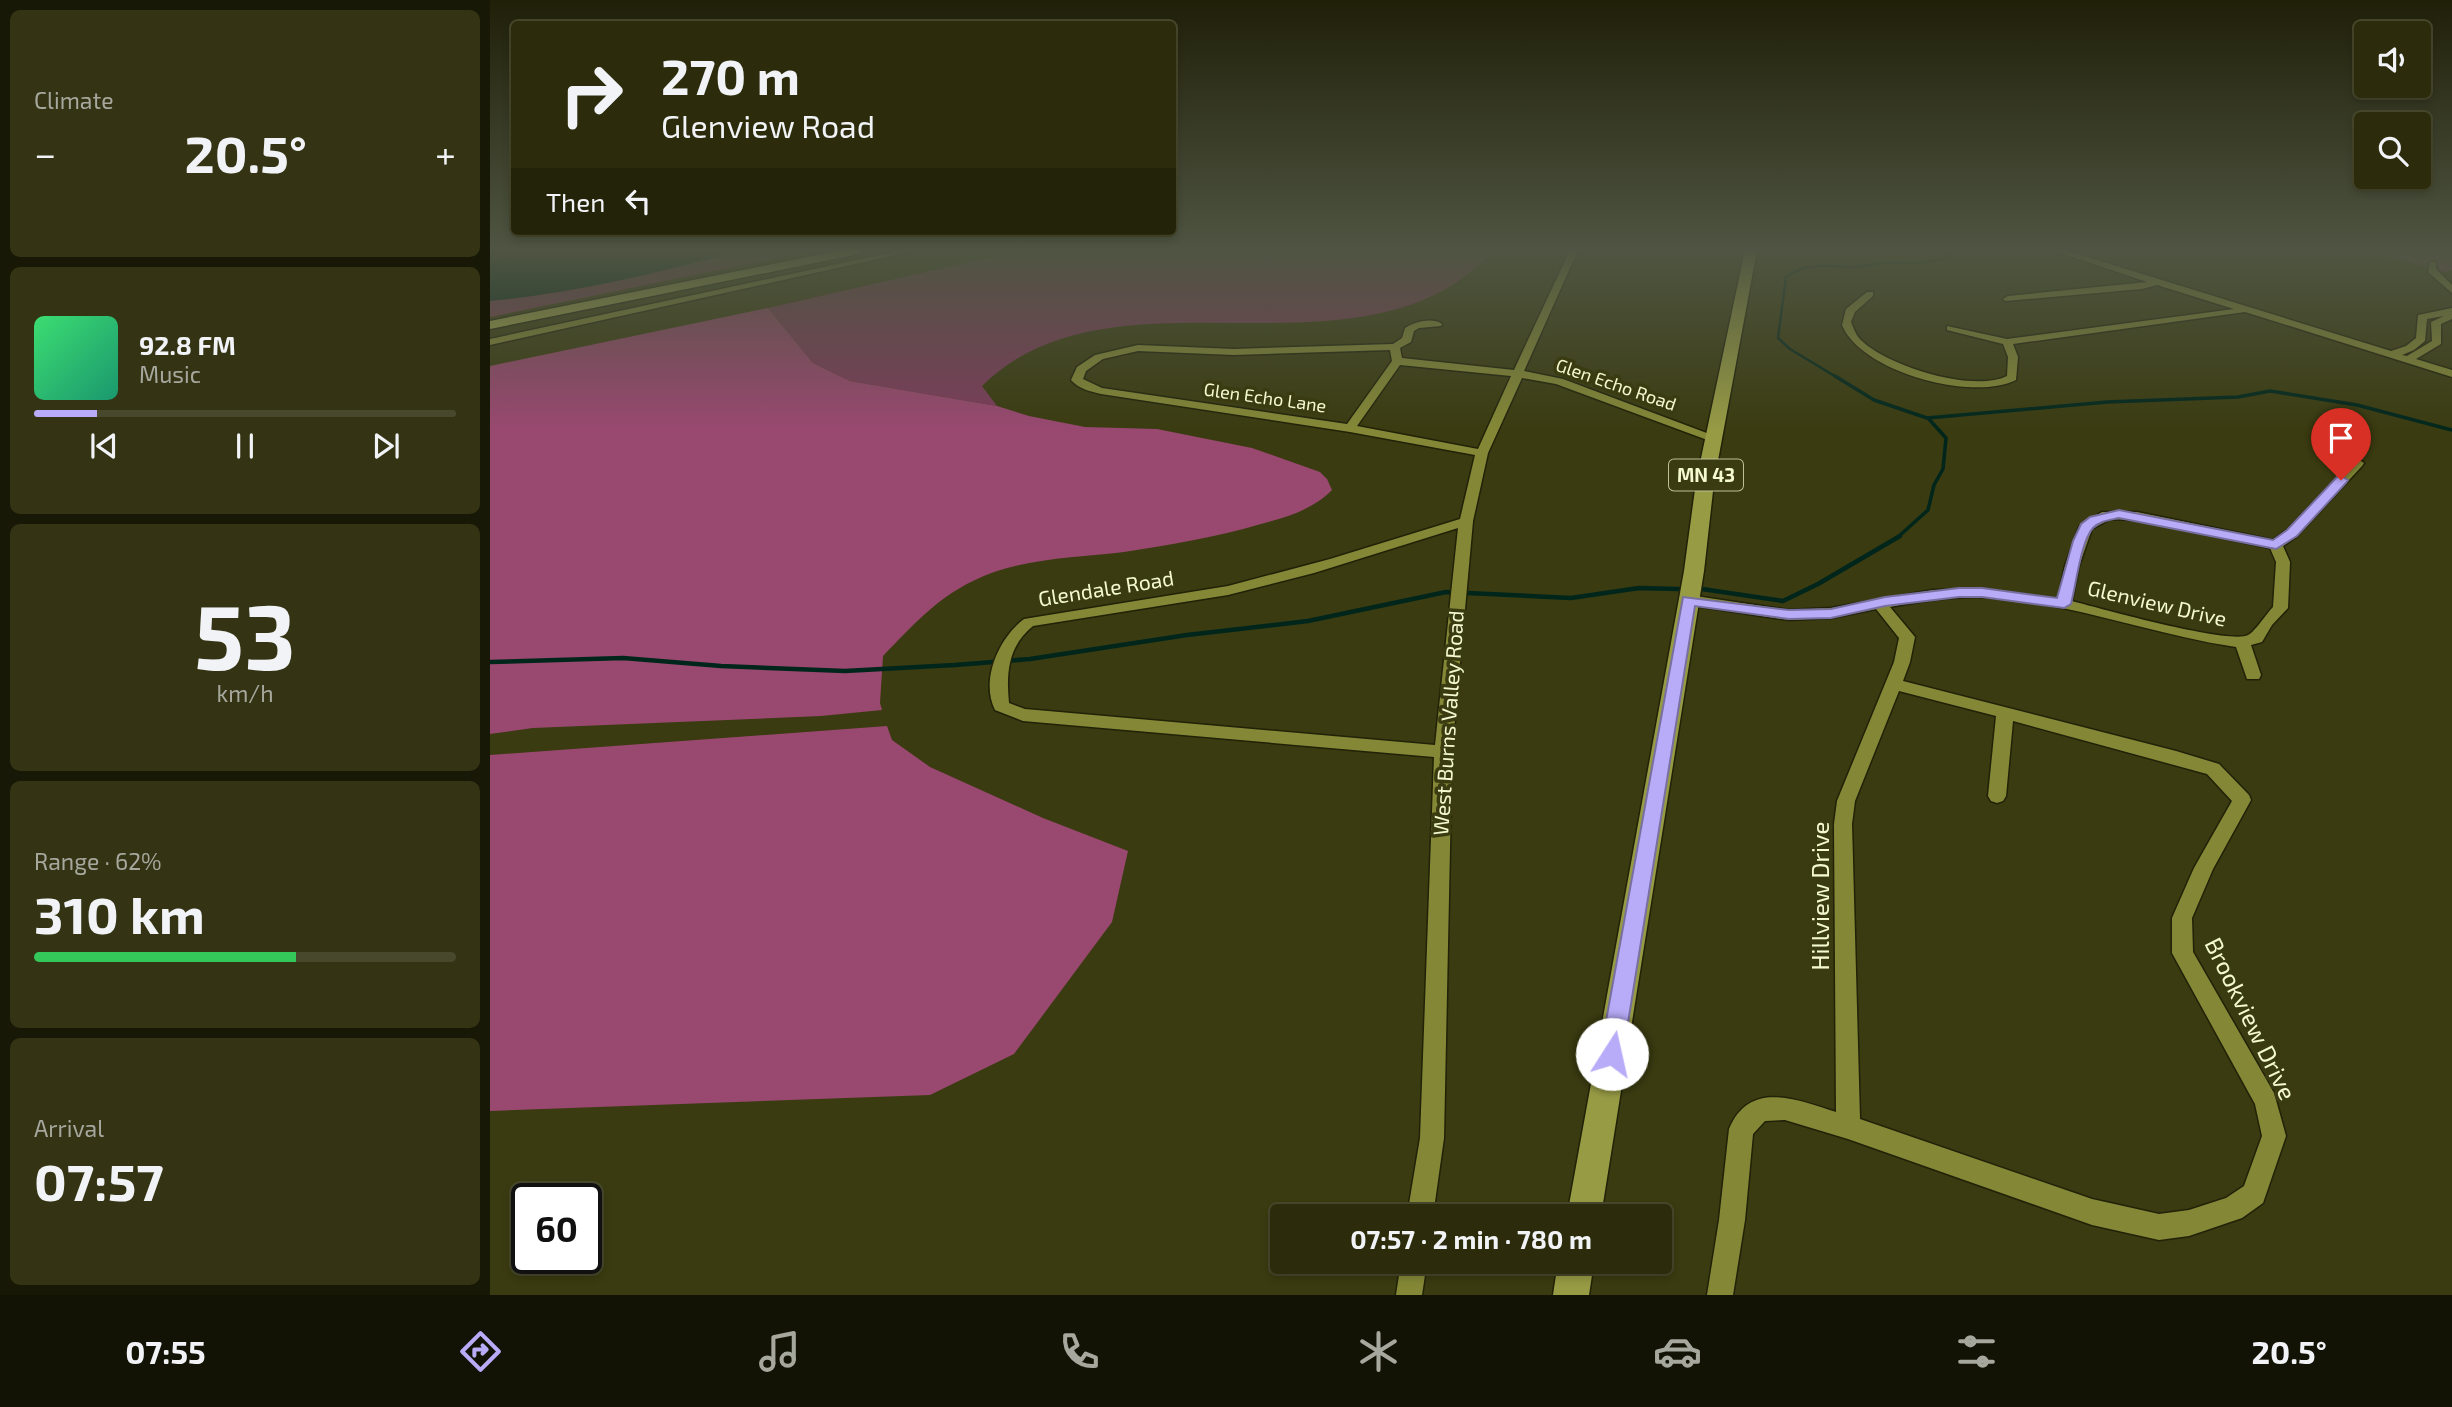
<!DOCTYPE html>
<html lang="en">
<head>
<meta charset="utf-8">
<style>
	body { margin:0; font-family:"Exo 2",sans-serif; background:#343415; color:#f1f3f6; height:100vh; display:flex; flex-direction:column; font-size:26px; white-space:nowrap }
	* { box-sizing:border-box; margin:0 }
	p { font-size:23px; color:#a6a79d }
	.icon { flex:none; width:38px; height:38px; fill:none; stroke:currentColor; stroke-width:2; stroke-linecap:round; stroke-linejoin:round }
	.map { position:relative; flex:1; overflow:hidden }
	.drawer { display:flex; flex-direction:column; gap:10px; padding:10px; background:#181807; width:490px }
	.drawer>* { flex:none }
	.guide { position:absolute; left:21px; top:21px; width:665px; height:214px; border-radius:7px; box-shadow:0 4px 10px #0003,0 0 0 2px #48482d; background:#2c2c0c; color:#f1f3f6; overflow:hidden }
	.tools { position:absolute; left:1864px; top:21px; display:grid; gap:14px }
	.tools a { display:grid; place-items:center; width:77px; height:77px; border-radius:7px; background:#2c2c0c; box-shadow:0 4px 10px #0003,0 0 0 2px #48482d; font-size:35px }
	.speed { position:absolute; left:21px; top:1183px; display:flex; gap:14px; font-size:35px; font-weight:700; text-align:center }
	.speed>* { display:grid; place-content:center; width:91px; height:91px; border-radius:50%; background:#2c2c0c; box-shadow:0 4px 10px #0003,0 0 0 2px #48482d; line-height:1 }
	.speed .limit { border:4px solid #111; border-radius:10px; background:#fff; color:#111 }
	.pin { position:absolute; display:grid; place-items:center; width:60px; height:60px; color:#fff; margin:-72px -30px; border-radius:50% 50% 50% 0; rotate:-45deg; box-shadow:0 0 7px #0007 }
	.pin .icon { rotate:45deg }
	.me { position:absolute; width:77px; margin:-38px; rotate:10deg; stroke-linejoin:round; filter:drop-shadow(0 0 5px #0008) }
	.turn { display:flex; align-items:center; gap:24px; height:147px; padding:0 35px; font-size:32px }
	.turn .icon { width:91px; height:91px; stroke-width:2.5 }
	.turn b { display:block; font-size:49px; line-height:60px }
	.then { display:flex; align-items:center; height:66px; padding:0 35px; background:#0003; gap:14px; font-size:26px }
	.big { font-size:52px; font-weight:700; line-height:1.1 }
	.drawer .tile { flex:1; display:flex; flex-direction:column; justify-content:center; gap:10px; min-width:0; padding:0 24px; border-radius:10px; background:#343415 }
	.drawer .dial { align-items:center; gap:0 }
	.dial b { font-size:91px; line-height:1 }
	.song { display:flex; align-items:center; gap:21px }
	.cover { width:84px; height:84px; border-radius:10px; background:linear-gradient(135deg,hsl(140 70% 55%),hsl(160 70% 35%)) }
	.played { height:7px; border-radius:4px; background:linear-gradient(90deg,#b8abf7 15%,#48482d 15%) }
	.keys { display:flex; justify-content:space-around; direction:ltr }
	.heat { display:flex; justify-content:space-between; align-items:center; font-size:38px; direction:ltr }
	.charge { height:10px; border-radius:5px; background:linear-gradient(90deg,#34c759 62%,#48482d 0) }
	.trip { position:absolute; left:780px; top:1204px; width:402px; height:70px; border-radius:7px; background:#2c2c0c; box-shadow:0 4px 10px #0003,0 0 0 2px #48482d; font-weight:700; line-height:70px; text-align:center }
	.tab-bar { display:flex; height:112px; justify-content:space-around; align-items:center; background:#121205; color:#a6a79d }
	.tab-bar .icon { width:49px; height:49px }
	.tab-bar .on { color:#b8abf7 }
	.tab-bar b { font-size:32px; color:#f1f3f6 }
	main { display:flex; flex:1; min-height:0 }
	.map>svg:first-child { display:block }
	.green { fill:#7c3c5b }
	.forest { fill:#994870 }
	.water { fill:#00261c }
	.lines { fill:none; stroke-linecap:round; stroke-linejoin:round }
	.stream-far2 { stroke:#00261c; stroke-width:2.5 }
	.stream-far1 { stroke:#00261c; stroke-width:3.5 }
	.stream { stroke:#00261c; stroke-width:4.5 }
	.minor-casing { stroke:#212208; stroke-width:3 }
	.major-casing { stroke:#212208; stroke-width:3 }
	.highway-casing { stroke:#212208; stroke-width:3 }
	.minor { fill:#848836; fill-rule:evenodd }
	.major { fill:#979b44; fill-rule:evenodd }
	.highway { fill:#a4a84d; fill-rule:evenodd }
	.route { fill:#b8abf7; stroke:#786fa1; stroke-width:2 }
	.labels { text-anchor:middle; stroke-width:7; stroke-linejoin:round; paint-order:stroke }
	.far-street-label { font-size:18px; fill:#f5f9d0; stroke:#3a3b10 }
	.shield { fill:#3a3b10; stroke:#bdc096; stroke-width:2 }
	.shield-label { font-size:19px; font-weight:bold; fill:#f5f9d0 }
	.street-label { font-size:21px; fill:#f5f9d0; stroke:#3a3b10 }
	.near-street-label { font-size:24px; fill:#f5f9d0; stroke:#3a3b10 }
</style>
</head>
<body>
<main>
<section class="drawer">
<div class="tile"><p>Climate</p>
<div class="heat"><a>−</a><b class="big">20.5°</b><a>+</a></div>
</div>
<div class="tile">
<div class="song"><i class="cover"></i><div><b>92.8 FM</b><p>Music</p></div></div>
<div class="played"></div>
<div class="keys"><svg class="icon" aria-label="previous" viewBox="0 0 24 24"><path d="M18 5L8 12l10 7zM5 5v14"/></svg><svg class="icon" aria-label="pause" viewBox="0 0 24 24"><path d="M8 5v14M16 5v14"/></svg><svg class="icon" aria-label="next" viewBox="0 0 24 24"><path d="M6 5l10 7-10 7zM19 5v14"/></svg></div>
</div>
<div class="tile dial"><b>53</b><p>km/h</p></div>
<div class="tile"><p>Range · 62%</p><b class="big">310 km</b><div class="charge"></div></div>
<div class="tile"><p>Arrival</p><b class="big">07:57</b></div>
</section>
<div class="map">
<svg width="1962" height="1295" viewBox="0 0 1962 1295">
	<rect width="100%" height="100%" fill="#3a3b10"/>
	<path class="green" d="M0,250H327L0,317Z
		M532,250H1004C873,395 625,254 492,386L507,406L360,381L323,363L278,308Z
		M1873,250H1962V270L1956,272Z"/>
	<path class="forest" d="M278,308L323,363L360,381L507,406L539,416L595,427L667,429L762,448L830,472L837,479L842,490C822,510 797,517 771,524C726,537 680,545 634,552C585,558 528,558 483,581C447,598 421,627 393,656L390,703L392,710L331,716L43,728L0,734V366Z
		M397,726L402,740L440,767L553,818L638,851L622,922L524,1054L440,1095L0,1111V755Z"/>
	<path class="water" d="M0,250H251C169,273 86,293 0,301Z"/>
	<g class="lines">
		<path class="stream-far2" d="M1348,378L1300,349L1288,338L1296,277C1317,261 1340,267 1365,267C1374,267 1383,264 1392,263C1419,261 1444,268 1466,250"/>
		<path class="stream-far1" d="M1345,376L1384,400L1437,418L1617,402L1748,397L1780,391L1867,405L1962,430
			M1408,537L1438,510L1444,485L1453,469L1456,438L1438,418"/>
		<path class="stream" d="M1212,589L1293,601L1328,584L1410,536
			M0,662L133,658L231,666L355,671L465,665L540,659L697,635L818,621L956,592L1081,598L1149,588L1189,589"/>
		<defs>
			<path id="minor" d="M412,250H428L0,345V339Z
				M1080,250H1088L1034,371L1073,379L1230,438L1228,441H1220L1066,384L1032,378L998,453L983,521L962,752L954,1138L943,1216H917L930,1138L944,757L533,721L505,710C490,680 509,638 534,619L738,586L840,559L970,519L985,455L860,432L611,394C599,391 589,389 581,380L587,367L605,355L648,345L744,349L903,344L912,338L915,328C925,322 942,317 952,324L951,326L929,328L924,331L921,342L910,348L912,358L1024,370ZM900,350L902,361L857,424L612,388L593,379L596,371L613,359L648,351L744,355ZM910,365L1021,376L988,449L867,426ZM968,528L945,745L535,709L519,703C516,673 518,646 543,626L738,595L824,573Z
				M1562,250H1575L1901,351L1916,346L1926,338L1928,315L1962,308V319L1951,324V344L1926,359L1962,370V377L1755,312L1523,344L1528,357L1526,380C1483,402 1371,372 1352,325L1356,309L1377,292H1383V296L1365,312L1361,322C1364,329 1366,336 1372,341C1398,366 1483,393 1517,376L1518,357L1513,344L1457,330V326L1517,339L1744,309L1667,285L1652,289L1515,301L1513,299L1518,296L1657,282ZM1954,316L1941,322L1942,341L1917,356L1912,355L1924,350L1935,341L1937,319Z
				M1940,262H1946V269L1962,285V293L1938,272Z
				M1868,459L1874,463L1872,466L1807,536L1793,546L1800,562L1798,608L1782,625L1772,642L1761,645L1771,675L1769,679H1757L1746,647C1660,634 1578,601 1491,597C1460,596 1430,601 1400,607L1425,637L1420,662L1413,681L1686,751L1729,764L1759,795L1761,800L1723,869L1702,918L1703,952L1784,1093L1796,1136L1773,1203L1752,1218L1699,1236L1669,1240L1602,1225L1358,1139L1295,1120L1275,1121L1263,1134L1255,1220L1243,1295H1217L1229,1220L1239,1129C1260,1079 1307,1100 1346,1112L1344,824L1347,801L1404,662L1409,638L1386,609L1341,618L1299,620L1199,605L1192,600L1194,597L1199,595L1299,610L1341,608L1443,590L1492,589L1568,599L1575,566L1589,527L1612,512H1647L1783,540L1797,530L1864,460ZM1620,519L1647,520L1780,548L1786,562L1783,607C1776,614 1765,632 1758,635C1741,645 1608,608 1582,601L1589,566L1602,529ZM1409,691L1506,716L1498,796L1501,801L1507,803L1513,801L1516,796L1523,721L1717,774L1742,801L1704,868L1682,918V953L1765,1104L1772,1136L1754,1186L1736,1198L1699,1210L1669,1214L1602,1199L1370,1119L1362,824L1365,801Z
				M911,1262H937L932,1295H906Z"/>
			<path id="major" d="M1255,250H1267L1224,482L1214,571L1111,1216H1077L1194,571L1206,482Z
				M1068,1262H1104L1099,1295H1063Z"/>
			<path id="highway" d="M352,250H375L369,254L0,329V321Z"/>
		</defs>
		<use href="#minor" class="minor-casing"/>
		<use href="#major" class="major-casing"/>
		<use href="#highway" class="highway-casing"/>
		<use href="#minor" class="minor"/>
		<use href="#major" class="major"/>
		<use href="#highway" class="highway"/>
	</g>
	<linearGradient id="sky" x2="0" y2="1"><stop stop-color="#202009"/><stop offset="0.58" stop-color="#4f5542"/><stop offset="1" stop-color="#4f5542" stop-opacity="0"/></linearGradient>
	<rect width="1962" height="431" fill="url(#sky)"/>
	<path class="route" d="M1851,476L1858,480L1856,483L1807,536L1786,549L1629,518C1620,520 1610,521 1603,528C1591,541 1586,585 1581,604L1574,608L1492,597H1469L1395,606L1341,618L1299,619L1205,606L1133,1054L1130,1062L1122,1065L1113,1062L1110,1054L1193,597L1299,610L1341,609L1395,597L1469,588H1492L1567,598L1583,541L1591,524L1600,517L1629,510L1783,540L1797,530L1847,477Z"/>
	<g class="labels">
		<g class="far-street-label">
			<text transform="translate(1126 385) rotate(19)" y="6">Glen Echo Road</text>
			<text transform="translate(775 398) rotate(8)" y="6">Glen Echo Lane</text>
		</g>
		<rect class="shield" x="1179" y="459.5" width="74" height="31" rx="5"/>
		<g class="shield-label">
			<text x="1216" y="482">MN 43</text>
		</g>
		<g class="street-label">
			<text transform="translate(616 589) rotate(-9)" y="7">Glendale Road</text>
			<text transform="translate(1667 604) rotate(13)" y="7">Glenview Drive</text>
			<text transform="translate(959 723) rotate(-86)" y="7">West Burns Valley Road</text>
		</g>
		<g class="near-street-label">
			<text transform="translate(1331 896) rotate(-90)" y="8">Hillview Drive</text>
			<text transform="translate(1760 1019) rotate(64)" y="8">Brookview Drive</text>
		</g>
	</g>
</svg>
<div class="tools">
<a><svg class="icon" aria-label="sound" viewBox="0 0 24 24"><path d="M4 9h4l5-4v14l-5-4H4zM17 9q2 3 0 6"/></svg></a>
<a><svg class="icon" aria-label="search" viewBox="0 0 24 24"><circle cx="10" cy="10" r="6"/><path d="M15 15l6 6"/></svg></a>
</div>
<div class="speed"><div class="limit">60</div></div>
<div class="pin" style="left:1851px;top:480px;background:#d93025"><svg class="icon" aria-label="arrive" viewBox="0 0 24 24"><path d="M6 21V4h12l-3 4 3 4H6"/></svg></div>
<svg class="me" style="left:1122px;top:1054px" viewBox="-20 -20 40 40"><circle r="19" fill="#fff"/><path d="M0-13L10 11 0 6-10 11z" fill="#b8abf7"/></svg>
<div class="trip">07:57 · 2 min · 780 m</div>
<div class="guide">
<div class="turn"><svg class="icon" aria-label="right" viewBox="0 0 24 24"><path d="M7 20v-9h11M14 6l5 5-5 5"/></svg><div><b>270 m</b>Glenview Road</div></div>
<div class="then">Then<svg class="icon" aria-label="left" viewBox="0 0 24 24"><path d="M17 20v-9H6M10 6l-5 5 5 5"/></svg></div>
</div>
</div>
</main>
<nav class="tab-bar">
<b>07:55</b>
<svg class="icon on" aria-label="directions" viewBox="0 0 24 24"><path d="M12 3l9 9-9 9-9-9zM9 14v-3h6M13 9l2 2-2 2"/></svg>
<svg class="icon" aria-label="music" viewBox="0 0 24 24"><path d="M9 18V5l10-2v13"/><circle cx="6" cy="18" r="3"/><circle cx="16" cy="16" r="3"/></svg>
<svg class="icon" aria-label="phone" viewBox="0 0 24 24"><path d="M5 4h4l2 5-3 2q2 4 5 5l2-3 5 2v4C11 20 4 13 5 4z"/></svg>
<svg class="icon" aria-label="climate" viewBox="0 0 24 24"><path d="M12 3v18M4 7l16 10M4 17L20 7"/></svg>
<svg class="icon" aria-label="car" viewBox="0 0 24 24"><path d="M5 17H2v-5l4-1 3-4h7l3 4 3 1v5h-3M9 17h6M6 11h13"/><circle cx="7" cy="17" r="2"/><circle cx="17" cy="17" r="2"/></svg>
<svg class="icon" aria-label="filters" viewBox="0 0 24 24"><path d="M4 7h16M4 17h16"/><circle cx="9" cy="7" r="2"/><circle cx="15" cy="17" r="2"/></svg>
<b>20.5°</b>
</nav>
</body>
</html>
